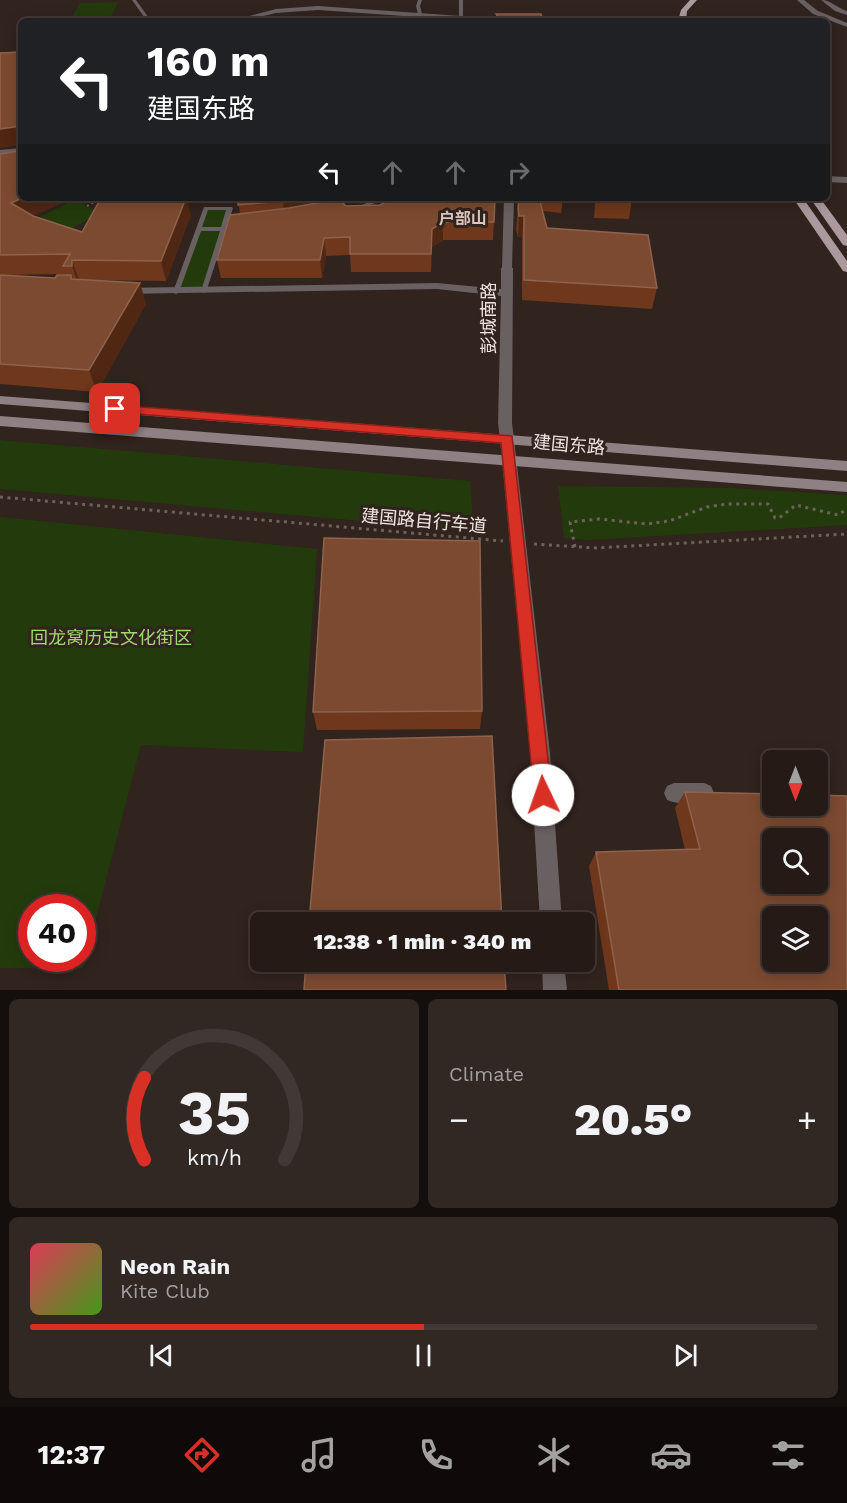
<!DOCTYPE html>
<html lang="en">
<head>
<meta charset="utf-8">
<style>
	body { margin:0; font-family:"Work Sans","Noto Sans SC",sans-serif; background:#312723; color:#f1f3f6; height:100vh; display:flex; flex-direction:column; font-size:22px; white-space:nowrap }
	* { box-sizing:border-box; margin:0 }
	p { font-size:20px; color:#a3a1a1 }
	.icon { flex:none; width:33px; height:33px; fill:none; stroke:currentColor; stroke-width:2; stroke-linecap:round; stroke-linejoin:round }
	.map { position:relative; height:990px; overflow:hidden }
	.side { display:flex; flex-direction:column; gap:9px; padding:9px; background:#140e0c; flex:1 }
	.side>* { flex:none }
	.hud { position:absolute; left:18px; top:18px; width:812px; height:183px; border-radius:9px; box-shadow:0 3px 15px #0003,0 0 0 2px #423835; background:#202124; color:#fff; overflow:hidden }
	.needle { width:39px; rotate:180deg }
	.buttons { position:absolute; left:762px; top:750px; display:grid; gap:12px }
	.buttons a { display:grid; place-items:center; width:66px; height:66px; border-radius:9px; background:#251a16; box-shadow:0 3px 15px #0003,0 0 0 2px #423835; font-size:30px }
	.speed { position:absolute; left:18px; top:894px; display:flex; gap:12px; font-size:30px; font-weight:700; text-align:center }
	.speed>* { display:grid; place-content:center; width:78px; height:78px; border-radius:50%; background:#251a16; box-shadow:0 3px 15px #0003,0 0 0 2px #423835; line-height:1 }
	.speed .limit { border:9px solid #d22; background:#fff; color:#111 }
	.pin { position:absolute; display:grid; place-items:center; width:51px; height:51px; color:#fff; margin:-26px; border-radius:12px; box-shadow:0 3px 9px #0006 }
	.me { position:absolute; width:66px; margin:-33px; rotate:357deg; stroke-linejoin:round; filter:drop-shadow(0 0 4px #0008) }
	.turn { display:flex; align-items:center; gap:21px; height:126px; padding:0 30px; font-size:27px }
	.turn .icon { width:78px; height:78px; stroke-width:2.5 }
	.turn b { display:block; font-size:42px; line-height:51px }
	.lanes { display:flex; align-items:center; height:57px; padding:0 30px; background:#0003; justify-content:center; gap:30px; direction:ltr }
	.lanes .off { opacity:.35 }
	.big { font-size:45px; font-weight:800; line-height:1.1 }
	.side .widget { flex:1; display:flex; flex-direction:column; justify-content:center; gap:9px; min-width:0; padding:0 21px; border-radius:9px; background:#312723 }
	.side .dial { align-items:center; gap:0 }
	.dial svg { height:156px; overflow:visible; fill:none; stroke:#423835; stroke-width:7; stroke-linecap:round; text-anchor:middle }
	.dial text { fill:#f1f3f6; stroke:none }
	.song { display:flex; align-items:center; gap:18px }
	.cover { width:72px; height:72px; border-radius:9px; background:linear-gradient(135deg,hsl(350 70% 55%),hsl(100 70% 35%)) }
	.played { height:6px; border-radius:3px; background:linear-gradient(90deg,#d93025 50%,#423835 50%) }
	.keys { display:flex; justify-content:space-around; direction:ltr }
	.heat { display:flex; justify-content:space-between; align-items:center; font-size:33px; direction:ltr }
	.side .tiles { flex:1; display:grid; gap:9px; grid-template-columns:1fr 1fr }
	.widget:last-child { grid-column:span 2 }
	.trip { position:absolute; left:250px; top:912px; width:345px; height:60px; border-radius:9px; background:#251a16; box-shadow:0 3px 15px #0003,0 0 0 2px #423835; font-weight:800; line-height:60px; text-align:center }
	.dock { display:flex; height:96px; justify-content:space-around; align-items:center; background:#0f0a09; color:#a3a1a1 }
	.dock .icon { width:42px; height:42px }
	.dock .active { color:#d93025 }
	.dock b { font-size:27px; color:#f1f3f6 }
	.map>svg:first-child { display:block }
	.green { fill:#233b0c; fill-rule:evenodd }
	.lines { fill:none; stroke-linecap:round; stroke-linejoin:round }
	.path-far1 { stroke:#6e615c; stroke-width:2; stroke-dasharray:2 3; stroke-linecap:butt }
	.path { stroke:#6e615c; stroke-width:3; stroke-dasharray:3 4.5; stroke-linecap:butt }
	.service { fill:#696062; fill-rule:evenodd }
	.pedestrian { fill:#696062; fill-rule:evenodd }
	.minor { fill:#696062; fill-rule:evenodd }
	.tertiary { fill:#696062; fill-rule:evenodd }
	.secondary { fill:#8e8083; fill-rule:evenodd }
	.primary { fill:#ab999d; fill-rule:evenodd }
	.wall { fill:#6f371b }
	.shaded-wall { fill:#502713 }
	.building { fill:#7c4a30; stroke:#8e624c; stroke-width:1.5; fill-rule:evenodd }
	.route { fill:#d93025; stroke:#8d1f18; stroke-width:1.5 }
	.labels { text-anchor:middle; stroke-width:6; stroke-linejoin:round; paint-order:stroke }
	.far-neighbourhood-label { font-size:16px; font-weight:bold; fill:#dbc7bf; stroke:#31231d }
	.street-label { font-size:18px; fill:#eee4e0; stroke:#31231d }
	.park-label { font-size:18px; fill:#9ed870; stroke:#31231d }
</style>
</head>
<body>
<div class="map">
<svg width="847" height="990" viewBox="0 0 847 990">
	<rect width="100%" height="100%" fill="#31231d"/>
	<path class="green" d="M118,2L109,21H70L80,3Z
		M74,200L101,213L57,236L30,222Z
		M206,208H230L205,289H178Z
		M0,440L470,481L474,531L0,489Z
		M558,486L729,488L847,495V525L589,540L564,538Z
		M0,517L317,549L303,752L141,745L83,968H0ZM32,908H82V958H32Z"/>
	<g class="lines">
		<path class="path-far1" d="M87,206L102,198"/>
		<path class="path" d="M0,497L503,541
			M534,544L596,548L847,534
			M575,547L570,522L599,519L647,524L669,521L707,507L727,504H768L775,518H779L796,505L838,515L847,509"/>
		<path class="service" d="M132,0H136L151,21H147Z
			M418,0H422L420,6L422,14L420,15L418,14L416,6Z
			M459,0H463V17L468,21H463L459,18Z
			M380,198H389L356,210L351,209Z
			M204,207H232L233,208L227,227L231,229L226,231L206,292L204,293L201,291L220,231H201L179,292L176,294L174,293L173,292ZM208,210H226L221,227H202Z"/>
		<path class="pedestrian" d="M504,198H514L512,268L507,271L502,268Z"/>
		<path class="minor" d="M797,0H804L818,11L847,23V27L813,14Z
			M821,0C831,0 837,8 847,11V15L835,11Z
			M318,6L461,16L465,18L461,20L318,10L276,13L243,21H230L276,9Z
			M21,148V154L0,156V150Z
			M507,265L513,268L512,423L514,439L507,444L500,439L498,423L501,296L437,289L121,294L115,291L121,288L437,283L501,289V268Z
			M674,783H704L711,786L714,793L711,800C699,805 679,805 667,800L664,793L667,786Z"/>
		<path class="tertiary" d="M826,176L847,177V183L826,182Z
			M507,434L514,439L550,753L562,922H540L530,753L500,439Z
			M542,962H564L567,990H543Z"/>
		<path class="secondary" d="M0,396L847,461V471L0,404Z
			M0,416L847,482V492L0,426Z"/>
		<path class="primary" d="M690,0H697L687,11L686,21H678L681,10Z
			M793,198H803L847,261V272L843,271Z
			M810,198H820L847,235V246L843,245Z"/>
	</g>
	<path class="wall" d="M496,14L542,17L566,21H496Z
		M0,154L21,198H73L32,216L82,232L191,215L166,281L81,280L146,304L97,392L0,384V275L55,278L67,275L66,274L0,275Z
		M238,198L333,200L346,206L494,222L493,240H443L432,247L431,272H351L350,255L326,256L322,278H221L217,260L240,214Z
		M519,198H632L629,219L594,218L595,203L563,199L561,213L543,211L547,228L657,288L652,309L522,300V236L518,237L516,229Z
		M482,711L480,729L317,730L313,712Z
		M685,792L847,990H609L589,866L596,852L685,850L675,808Z"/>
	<path class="shaded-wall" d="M21,126V145L0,148V129Z
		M19,151L21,155V174L19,169Z
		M22,198H73L18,222L11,203Z
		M186,198H187L191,215L166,281L161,261Z
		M299,198H333L334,209L285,219L283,201Z
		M519,216H524L522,236L518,237Z
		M443,222V240L432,247L431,272L432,229Z
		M324,238L326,256L322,278L320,260Z
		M72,260L79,280V286L72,266Z
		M140,283L146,304L97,392L89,370Z"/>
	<path class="building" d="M496,14H541L542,17L566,21H502Z
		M21,52V126L0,129V53Z
		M826,64H829V71H826Z
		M19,151V169L21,168V198H22L11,203L33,216L82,232L101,198H186L161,261L72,260V266H63L70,254L0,255V154Z
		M238,198H299L283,201L238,205Z
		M393,198H495L494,222H443L432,229L431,254H350V237L324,238L320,260H217L230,215L289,208L339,199L346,206L380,205Z
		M519,198H539L547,228L648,235L657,288L524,280V216H519L518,208Z
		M597,198H632L633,199H597Z
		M0,275L55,278L57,275H71V279L140,283L89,370L0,364Z
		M324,538L480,541L482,711L313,712Z
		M492,736L502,922H309L325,740Z
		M685,792L772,794V806H818V795L847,796V990H619L596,852L700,849ZM772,838H818V884H772ZM772,916H818V962H772Z
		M306,962H504L506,990H304Z"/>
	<path class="route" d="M115,405L512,436L552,795L549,802L543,804L536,802L534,795L501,443L111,412L109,409L111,406Z"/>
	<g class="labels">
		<g class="far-neighbourhood-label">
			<text x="463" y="224">户部山</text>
		</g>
		<g class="street-label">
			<text transform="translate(489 318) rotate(-90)" y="6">彭城南路</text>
			<text transform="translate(569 445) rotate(5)" y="6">建国东路</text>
			<text transform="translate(424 521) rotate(5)" y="6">建国路自行车道</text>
		</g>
		<g class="park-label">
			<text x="111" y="644">回龙窝历史文化街区</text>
		</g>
	</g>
</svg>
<div class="buttons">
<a><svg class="needle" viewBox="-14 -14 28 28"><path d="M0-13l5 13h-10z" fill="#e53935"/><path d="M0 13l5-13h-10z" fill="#a3a1a1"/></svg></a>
<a><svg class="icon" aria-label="search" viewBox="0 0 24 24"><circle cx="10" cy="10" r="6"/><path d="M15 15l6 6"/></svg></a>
<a><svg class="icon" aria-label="layers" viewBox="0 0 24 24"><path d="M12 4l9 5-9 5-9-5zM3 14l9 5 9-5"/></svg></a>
</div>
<div class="speed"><div class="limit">40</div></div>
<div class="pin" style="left:115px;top:409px;background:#d93025"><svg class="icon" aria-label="arrive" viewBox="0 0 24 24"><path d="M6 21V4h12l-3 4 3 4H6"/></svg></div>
<svg class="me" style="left:543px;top:795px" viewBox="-20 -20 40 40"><circle r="19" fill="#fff"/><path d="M0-13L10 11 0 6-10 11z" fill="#d93025"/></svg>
<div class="trip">12:38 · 1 min · 340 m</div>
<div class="hud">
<div class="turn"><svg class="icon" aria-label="left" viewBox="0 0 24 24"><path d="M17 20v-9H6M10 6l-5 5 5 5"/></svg><div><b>160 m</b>建国东路</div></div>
<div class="lanes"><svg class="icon" aria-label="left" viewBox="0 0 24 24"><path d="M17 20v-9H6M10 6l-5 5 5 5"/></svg><svg class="icon off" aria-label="ahead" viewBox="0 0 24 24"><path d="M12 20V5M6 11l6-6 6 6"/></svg><svg class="icon off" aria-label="ahead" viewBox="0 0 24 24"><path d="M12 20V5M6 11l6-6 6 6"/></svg><svg class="icon off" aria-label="right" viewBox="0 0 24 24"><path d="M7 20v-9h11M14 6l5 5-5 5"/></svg></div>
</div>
</div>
<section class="side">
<div class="tiles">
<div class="widget dial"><svg viewBox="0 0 100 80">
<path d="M14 69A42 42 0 1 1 86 69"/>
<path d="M14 69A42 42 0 0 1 14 27" stroke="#d93025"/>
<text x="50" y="56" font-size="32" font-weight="700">35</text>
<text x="50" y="72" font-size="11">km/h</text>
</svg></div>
<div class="widget"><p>Climate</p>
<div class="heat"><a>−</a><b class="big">20.5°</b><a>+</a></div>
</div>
<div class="widget">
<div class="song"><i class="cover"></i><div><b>Neon Rain</b><p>Kite Club</p></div></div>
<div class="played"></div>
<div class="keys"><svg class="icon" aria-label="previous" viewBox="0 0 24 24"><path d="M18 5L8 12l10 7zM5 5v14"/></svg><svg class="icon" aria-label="pause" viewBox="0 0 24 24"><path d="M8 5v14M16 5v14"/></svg><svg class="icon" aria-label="next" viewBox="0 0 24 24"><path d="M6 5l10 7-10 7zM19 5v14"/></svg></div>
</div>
</div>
</section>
<nav class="dock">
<b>12:37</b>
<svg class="icon active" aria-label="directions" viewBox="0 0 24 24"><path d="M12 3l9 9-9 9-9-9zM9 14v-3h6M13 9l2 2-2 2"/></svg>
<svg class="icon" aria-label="music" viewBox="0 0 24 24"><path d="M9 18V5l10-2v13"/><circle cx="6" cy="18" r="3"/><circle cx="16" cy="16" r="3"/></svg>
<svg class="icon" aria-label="phone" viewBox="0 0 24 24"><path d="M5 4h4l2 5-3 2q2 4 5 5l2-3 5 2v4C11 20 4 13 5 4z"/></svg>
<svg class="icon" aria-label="climate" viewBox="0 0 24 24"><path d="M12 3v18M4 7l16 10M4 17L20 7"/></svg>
<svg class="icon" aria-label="car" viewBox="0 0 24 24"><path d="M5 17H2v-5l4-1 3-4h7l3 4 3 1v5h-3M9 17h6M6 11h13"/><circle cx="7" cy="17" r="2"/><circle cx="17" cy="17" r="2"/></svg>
<svg class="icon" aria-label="filters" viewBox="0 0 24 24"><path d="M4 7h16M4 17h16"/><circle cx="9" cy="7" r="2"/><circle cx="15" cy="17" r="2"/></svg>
</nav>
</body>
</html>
